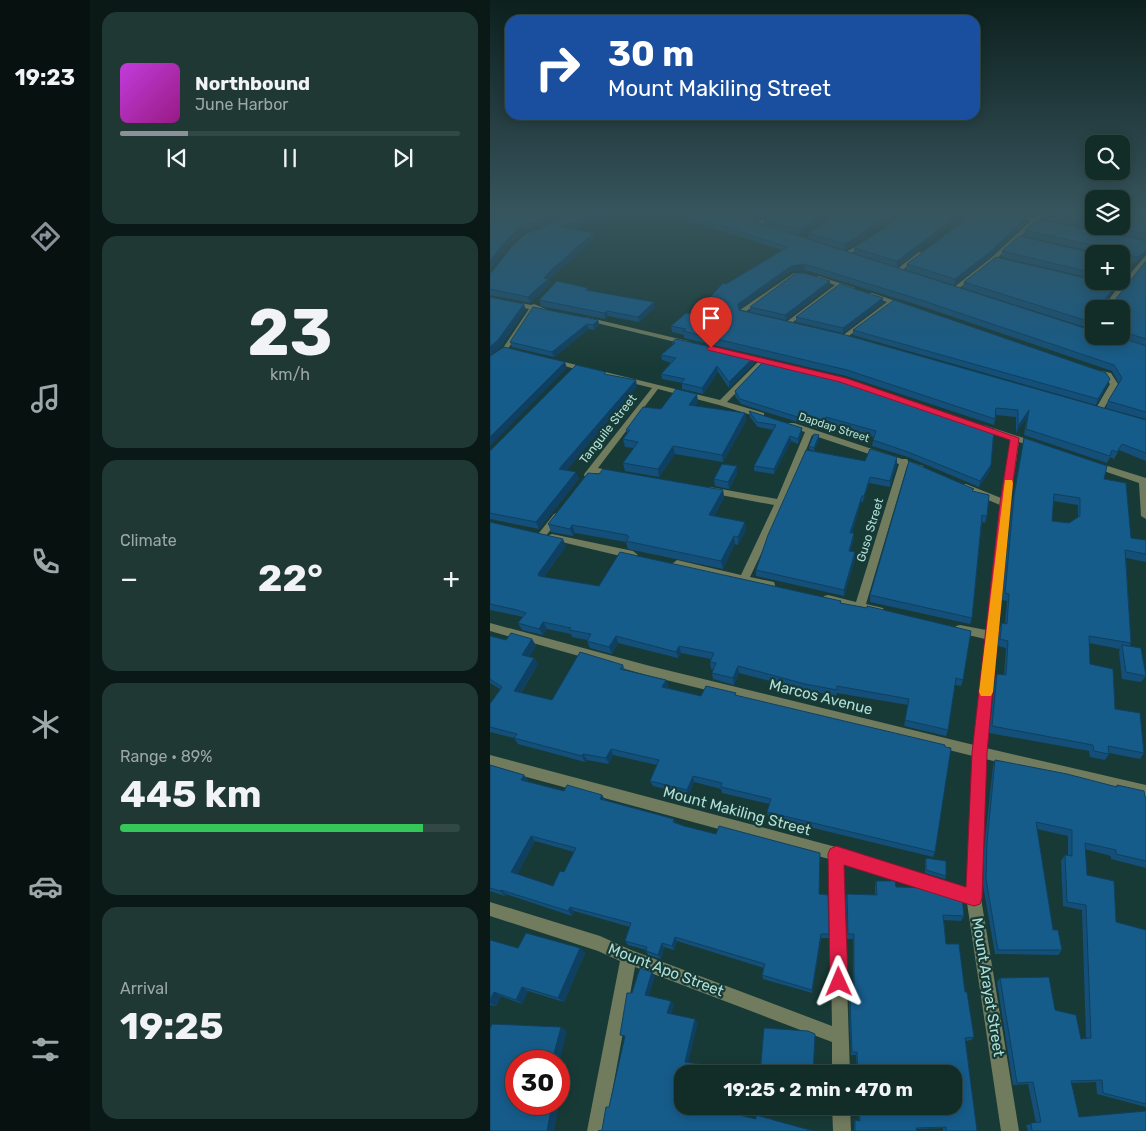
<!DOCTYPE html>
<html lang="en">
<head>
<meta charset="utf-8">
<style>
	body { margin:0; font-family:Rubik,sans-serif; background:#1f3834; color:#f1f3f6; height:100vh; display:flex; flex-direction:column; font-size:19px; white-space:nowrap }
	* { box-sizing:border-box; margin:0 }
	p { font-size:16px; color:#9ca7a8 }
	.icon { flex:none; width:28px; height:28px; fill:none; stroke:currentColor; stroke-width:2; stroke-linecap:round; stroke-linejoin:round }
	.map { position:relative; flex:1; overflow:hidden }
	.panel { display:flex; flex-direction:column; gap:12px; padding:12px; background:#0a1816; width:400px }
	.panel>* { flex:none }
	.top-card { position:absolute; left:15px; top:15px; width:475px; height:105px; border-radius:15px; box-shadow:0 2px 12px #0003,0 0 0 1px #314845; background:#1a4fa0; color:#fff; overflow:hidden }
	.fabs { position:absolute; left:595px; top:135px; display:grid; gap:10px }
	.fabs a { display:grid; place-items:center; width:45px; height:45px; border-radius:10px; background:#122c28; box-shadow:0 2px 12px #0003,0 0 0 1px #314845; font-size:25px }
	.speed { position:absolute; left:15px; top:1050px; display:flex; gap:10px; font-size:25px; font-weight:700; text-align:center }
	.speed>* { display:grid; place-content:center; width:65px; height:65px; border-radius:50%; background:#122c28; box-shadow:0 2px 12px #0003,0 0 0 1px #314845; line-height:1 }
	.speed .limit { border:8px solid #d22; background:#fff; color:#111 }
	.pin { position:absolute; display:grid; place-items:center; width:42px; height:42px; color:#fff; margin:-51px -21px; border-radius:50% 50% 50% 0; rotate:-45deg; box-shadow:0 0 5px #0007 }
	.pin .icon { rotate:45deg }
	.me { position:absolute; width:55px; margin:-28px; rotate:359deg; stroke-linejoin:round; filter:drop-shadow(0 0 4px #0008) }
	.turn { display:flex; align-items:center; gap:18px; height:105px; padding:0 20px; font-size:22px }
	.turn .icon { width:65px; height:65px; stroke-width:2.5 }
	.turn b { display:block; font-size:35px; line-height:42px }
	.big { font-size:38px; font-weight:700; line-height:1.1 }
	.panel .card { flex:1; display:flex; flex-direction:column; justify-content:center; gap:8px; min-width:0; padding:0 18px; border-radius:15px; background:#1f3834 }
	.panel .dial { align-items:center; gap:0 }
	.dial b { font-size:65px; line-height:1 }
	.song { display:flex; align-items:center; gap:15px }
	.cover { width:60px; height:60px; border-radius:8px; background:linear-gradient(135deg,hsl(290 70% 55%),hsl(310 70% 35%)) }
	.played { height:5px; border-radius:2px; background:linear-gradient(90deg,#8c9099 20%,#314845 20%) }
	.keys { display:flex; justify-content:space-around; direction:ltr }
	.heat { display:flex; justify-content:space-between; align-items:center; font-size:28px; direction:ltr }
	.charge { height:8px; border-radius:4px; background:linear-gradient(90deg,#34c759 89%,#314845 0) }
	.trip { position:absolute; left:184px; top:1065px; width:288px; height:50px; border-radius:15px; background:#122c28; box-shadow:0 2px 12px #0003,0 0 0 1px #314845; font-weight:700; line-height:50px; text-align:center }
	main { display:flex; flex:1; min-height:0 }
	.menu { display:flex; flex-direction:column; width:90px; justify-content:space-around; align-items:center; background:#071210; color:#9ca7a8 }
	.menu .icon { width:35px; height:35px }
	.menu .selected { color:#8c9099 }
	.menu b { font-size:22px; color:#f1f3f6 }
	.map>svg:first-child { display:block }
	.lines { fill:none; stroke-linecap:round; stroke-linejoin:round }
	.street { fill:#717b5e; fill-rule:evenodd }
	.wall { fill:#134f78; fill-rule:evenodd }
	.shaded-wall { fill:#0f4061 }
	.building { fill:#165c8b; stroke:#0f4061; fill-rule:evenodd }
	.route { fill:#e11d48; stroke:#92132f }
	.slow { fill:#f59e0b }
	.labels { text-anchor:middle; stroke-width:4.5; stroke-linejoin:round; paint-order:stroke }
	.far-street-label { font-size:11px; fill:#b0e0d8; stroke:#183a36 }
	.street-label { font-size:12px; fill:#b0e0d8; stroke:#183a36 }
	.near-street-label { font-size:15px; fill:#b0e0d8; stroke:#183a36 }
</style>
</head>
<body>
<main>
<nav class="menu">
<b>19:23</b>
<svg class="icon selected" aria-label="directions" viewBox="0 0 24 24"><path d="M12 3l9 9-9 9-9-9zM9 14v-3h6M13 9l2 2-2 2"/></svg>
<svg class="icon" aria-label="music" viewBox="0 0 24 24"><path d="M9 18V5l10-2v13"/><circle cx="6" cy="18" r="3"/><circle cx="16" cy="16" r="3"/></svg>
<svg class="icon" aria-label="phone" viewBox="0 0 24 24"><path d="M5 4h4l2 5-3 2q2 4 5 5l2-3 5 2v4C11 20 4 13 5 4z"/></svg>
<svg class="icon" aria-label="climate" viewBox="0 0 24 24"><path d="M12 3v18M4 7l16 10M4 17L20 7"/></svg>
<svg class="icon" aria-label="car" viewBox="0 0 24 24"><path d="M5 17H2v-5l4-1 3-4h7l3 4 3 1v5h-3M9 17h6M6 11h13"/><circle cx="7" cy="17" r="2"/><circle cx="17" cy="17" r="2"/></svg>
<svg class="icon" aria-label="filters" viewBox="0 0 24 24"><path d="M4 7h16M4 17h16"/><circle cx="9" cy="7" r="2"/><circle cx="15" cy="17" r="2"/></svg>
</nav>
<section class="panel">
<div class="card">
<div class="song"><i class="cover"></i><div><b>Northbound</b><p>June Harbor</p></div></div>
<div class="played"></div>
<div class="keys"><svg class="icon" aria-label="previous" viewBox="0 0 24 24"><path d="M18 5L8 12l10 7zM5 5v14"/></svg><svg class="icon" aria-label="pause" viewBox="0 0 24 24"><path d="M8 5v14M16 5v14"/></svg><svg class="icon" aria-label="next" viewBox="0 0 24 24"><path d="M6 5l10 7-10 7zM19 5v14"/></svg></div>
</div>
<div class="card dial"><b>23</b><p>km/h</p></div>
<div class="card"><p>Climate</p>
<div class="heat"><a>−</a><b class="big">22°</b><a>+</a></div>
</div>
<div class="card"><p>Range · 89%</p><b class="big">445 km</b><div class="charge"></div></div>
<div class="card"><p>Arrival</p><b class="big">19:25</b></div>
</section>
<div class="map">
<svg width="656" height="1131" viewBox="0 0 656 1131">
	<rect width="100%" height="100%" fill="#183a36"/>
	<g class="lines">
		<path class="street" d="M287,211H294L267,227L262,226Z
			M502,211H513L544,218L552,211H557L549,220L560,223L557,225L546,222L505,260L467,290H463V288L501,258L541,221Z
			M374,241L379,242L358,255L353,254Z
			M429,252L434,253L410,272H406V270Z
			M656,255V261L619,309H612L626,290L611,287V285L629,287Z
			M304,273L309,274L255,312L264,315V317L251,315L250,310Z
			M328,276L365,288L362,290L350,287L299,325H295V323L345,285L326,279L325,278Z
			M378,293H382L417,305L414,307L403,303L356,338H352V336L397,302L378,295Z
			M0,297L41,305L44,304L58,310L55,312L45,310L17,350L0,364V358L13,348L39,309L0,301Z
			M96,317L198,341L201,343L198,345L94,320V318Z
			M249,354L290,364L286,366L275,363L237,402L274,413V417H268L229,405L168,389L108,468L127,472L128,474L127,476L104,473L101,477H95L94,475L95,473L162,388L62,363V359L230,400L268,362L249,356Z
			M602,369L621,373L628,384L613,410L609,412L605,410L620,384L615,377L602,373Z
			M298,423H304L412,459H417L418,461L433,466L434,468L430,471L417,466L376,604L393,608L394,611L393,614C384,617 345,605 334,602L333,599L334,596L338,595L366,602L409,464L322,435L295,503L260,577L284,582L285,585L284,588L280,589L187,568L182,564L187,560L251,575L284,505L220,493L216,490L220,487L287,499L315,432L298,427Z
			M488,425H494L549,443L550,445L546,448L529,442L520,503L496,748L656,785V797L495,759L491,898L529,1131H511L477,903L353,863L360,1074H342V1042L145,967L115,1131H97L130,961L108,951L0,916V902L110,936L141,950L342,1026L339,859L0,767V755L346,847L477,888L483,756L160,676L0,631V623L160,666L484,745L495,639L470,633L466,632L465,629L466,626L470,625L496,630L510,505L470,488L469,486L470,484H476L511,498L521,439L488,429Z
			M605,462L656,478V519L651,516L649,483L602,467L601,465L602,463Z
			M67,513L70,514L72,516L70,518L55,537H49L47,535L49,533L64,514Z
			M62,534L143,551L148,555L143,559L59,539L57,537L59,535Z
			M342,1106H360L361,1131H343Z"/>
	</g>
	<path class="wall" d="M89,212H129L122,216L118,215L82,229L105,239L61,278L59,281L60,285L40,303L0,295V273Z
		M171,212H282L265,222L274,225V220L288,212H348L309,236L604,331L627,336H631V309H604V330L473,288L474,282L626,285L624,291L614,303L621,305L656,261V419L616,408L618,401L629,384L622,371L428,305L315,270L301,271L249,309L656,420V461L629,450L624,459L620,457L617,463L534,435L537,417L526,433V417L506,415L504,425L356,376L194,338V335L182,332L181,326L202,314L212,306L236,284L292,250Z
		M352,212H413L355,250L318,238V233Z
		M418,212H479L407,267L364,253V248Z
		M524,212H549L543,216Z
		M554,212H604V226H631V212H656V219L632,214V215L656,220V240L553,218Z
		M538,216L537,222L500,257L464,285L416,270L417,264Z
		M535,230L656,241L646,263L631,260L643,263L641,269L631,281V254H604V279L511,257L512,251L605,253L604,252L534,236Z
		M340,281V286L296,320L260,312V307Z
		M613,281H631L628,285Z
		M99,290L165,308L149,322L118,316L115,319L51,306L49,300Z
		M393,303L353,333L306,322V317Z
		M108,320L109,325L104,330L99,329L64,357L22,347L20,342Z
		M363,330L618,384L606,405L363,335Z
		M182,342L264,363L239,388L228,372L213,394L192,389V383L172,379L171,374L181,363L172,360L171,355L183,345Z
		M275,360L500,471L489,487L418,457L382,446L384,437L336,423L333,430L251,404L245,396V391Z
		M117,375L147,386L77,470L89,479L49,529L0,519V451Z
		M208,401L205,406L255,413L256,421L233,462L185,454L169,477L135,471L133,463L144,448L135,447L133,439L137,434L136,430L171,409Z
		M259,411L312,428V433L308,444L301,441L284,474L264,471V466L283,430L268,427L260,417Z
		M534,438L614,479L641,538L656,540V562L636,558L641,643L640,646L656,676L651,682L632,679L629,652L630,649L599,643L600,664L625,709L654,753L650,759L619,753V754L615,760L600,757L599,751L499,733L505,680L507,674L514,675L516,648L508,646L509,630L512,623L515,624L517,601L512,600L522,503ZM563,501L588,505V517L579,523L562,521Z
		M329,439L324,451L375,461L407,463L400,487L379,483L373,502H371L362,533L364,539L360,551L365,558L354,596L266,576V570L323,451L319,449V446Z
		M247,466V473L239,489L225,486L224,479Z
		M233,490L234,498L224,516L256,530L248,545L245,544L233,569L138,549L136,542L85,533L83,536L61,532L58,524Z
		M483,491L497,516L495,523L492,522L482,618L480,624L380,602V595Z
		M0,522L76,546L54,577L109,586L351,601V603L473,680L471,686L465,685L458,730L456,736L414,726L418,705L347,693L346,696L315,690L249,673L244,685L223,679L222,673L223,669H221L220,662L221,659L191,653L188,658L128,643L122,654L100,648L97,641V640L82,637L81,634L57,629L53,635L32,630L28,623L33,617L0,610V611Z
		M0,636L16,640L42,639L46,646L39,657L44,658L48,664L31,693L62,700L133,665L135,670L176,680L178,686L177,688L211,696L246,695L445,852L443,857L278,817L277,812L280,804L232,793L231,789L204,782L199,795L163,786L160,781L167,765L123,755L119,764L97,760L95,762L28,744L24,738L0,732V704L10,689L0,683Z
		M505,760L626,787L627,785L656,797V868L621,859V856L595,849L597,875L626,922L656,930V1107L607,1094L606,1082L581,1083L589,1117L656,1131H538L536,1125L546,1123L538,1084L523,1085L507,982L510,978L565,1010L591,1039L596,1038L592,910L573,906L571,861L575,855L578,856V836L547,829L563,930L572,950L568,955L505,954L493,885L494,849L503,766Z
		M0,765L34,775L38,781L37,782L74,791L112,795L115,800L184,819L185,823L329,894L338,895L339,938H331L322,993L273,979L272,975L274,968L187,941L184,950L174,947L171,959L158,955L156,950L138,945L135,941L140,927L84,911L82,916L16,894L15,896L0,891ZM45,841L84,852L74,872L63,886L27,874Z
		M436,858L456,876L455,879L435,873V861Z
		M386,881L406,887L436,888L437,886L474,916L471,921L454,920L456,944L475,992L484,1037L481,1040L475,1041L487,1131H453V1128L426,1129L427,1131H364V1122L365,1120L369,1121L368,1106H462V1074H367L366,1055H361L359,1002L360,998H363V939H357L356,900L357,894L385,895V887Z
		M0,940L28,948H90L95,953L74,1002L38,991L32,1004L11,996L6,1006L0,1005Z"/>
	<path class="shaded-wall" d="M8,212H18L13,216L0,219V213Z
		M52,212H65L53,217V219L71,212H85L31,235L16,248L0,270V261L15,242L29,229L51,214Z
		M111,212H117L118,215L73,233L72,227Z
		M121,212H129L122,216Z
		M273,212H282L265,222L264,216Z
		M339,212H348L309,236V230Z
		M405,212H413L355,250V244Z
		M473,212H479L407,267V261Z
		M544,212H549L543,216Z
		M538,216L537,222L500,257L464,285L465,279Z
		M103,233L105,239L61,278L59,281L60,285L40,303L38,297L59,272Z
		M656,251V255L646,263L648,257Z
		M643,263L641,269L631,281V278Z
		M314,264L315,270L301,271L248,310V304L301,266Z
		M340,281V286L296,320L295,315Z
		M626,285L624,291L610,309L612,303Z
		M393,298V303L353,333V328Z
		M164,302L165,308L149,322L148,317Z
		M34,304L36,310L11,347L0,356V347Z
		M117,311L118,316L115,319L114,313Z
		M108,320L109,325L104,330L103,325Z
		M97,324L99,329L64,357L62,352Z
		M264,357V363L239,388V382Z
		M75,362L77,368L0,446V437Z
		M227,366L228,372L213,394L212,388Z
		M620,379L618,384L606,405L608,399Z
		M146,380L147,386L72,476L69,469Z
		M207,394L208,401L200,413L199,405Z
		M539,410L537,417L526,433L528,426Z
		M255,413L256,421L233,462L232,455Z
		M336,417V423L333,430V425Z
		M312,428V433L308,444V439Z
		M329,435V439L324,451V448Z
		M300,436L301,441L284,474V469Z
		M183,446L185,454L169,477L168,469Z
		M407,457V463L400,487V481Z
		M501,465L500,471L489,487L490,481Z
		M247,466V473L239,489L238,482Z
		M86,472L89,479L49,529L46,522Z
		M380,477L379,483L373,502L374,496Z
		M233,490L234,498L221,523L219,515Z
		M372,496L371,502L360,539V533Z
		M255,522L256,530L248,545V537Z
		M82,525L85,533L83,536L80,529Z
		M364,533V539L359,557V551Z
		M244,536L245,544L233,569L231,561Z
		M73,539L76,546L51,581L48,574Z
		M365,552V558L354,596V590Z
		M53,622L57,629L53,635L49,629Z
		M126,636L128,643L122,654L119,647Z
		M42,639L46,646L36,662L32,655Z
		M189,646L191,653L188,658L186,652Z
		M44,658L48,664L28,697L24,691Z
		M248,666L249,673L244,685L243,678Z
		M176,680L178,686L174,693L172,687Z
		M121,749L123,755L119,764L116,758Z
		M93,754L97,760L95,762L92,756Z
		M34,775L38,781L35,786L31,780Z
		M203,776L204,782L199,795L197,790Z
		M112,795L115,800L110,799Z
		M41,836L45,841L26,877L21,872Z
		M11,890L16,894L15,896L10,891Z
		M80,907L84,911L82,916L78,911Z
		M331,934V938L322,993V990Z
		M185,937L187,941L184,950L182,946Z
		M172,943L174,947L171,959L168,955Z
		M90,948L95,953L74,1002L68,998Z
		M162,972L165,977L158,999L155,995Z
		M32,987L38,991L32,1004L26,1000Z
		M4,992L11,996L6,1006L0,1003V1000Z
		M181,1001L184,1004L181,1017L177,1013Z
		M205,1019L208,1023L198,1064L195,1062Z
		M71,1027L77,1031L69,1063V1061H62Z
		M210,1064L213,1066L211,1074H208Z
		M69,1100L70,1101L64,1131H57L62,1104H69Z
		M202,1106H205L204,1116L201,1114Z"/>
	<path class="building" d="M20,212H52L51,214L58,216L68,212H71L29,229L15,242L0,261V220L17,216Z
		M89,212H111L72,227L103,233L59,272L54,278L58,279L38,297L0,289V273H1L22,246L35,234Z
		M187,212H234L604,331V336H626L656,346V412L618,401L632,378L624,365L428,299L314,264L301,266L248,304L249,310L352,334L656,420V453L632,444L627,452L622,450L620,456L536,429L539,410L528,426V410L506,408L505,419L357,370L193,331L196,329L181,326L196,313L202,314L212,306L233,283L236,284L298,247Z
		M249,212H273L264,216Z
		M288,212H339L309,230L274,220Z
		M352,212H405L355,244L318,233Z
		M418,212H473L407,261L364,248Z
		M485,212H519L538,216L501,251L465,279L417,264Z
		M554,212H604V223Z
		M631,212L632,215L656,220V234L619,226H631Z
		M548,219L656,241V251L648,257L632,254L631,260L643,263L631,278V254H604V273L512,251L529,236L607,254L606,246L535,230Z
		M506,257L604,280V281H609L626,285L612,303L621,305L656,261V339L631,331V309H604V323L474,282Z
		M306,273H314L340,281L295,315L260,307Z
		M67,281L98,288L96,290L164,302L148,317L117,311L114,313L49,300Z
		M350,284L393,298L353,328L306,317Z
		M0,297L34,304L8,340L0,347Z
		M404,300L616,373L620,379L608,399L363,330Z
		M43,307L108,320L103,325L97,324L62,352L20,342Z
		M186,339L264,357L239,382L227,366L212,388L191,383L195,379L171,374L186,358L171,355L185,343L182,342Z
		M14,347L75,362L0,437V356Z
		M275,360L351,378L504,429L501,465L490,481L418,452L383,440L386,431L336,417L333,425L250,399L245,391Z
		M86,365L116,372L114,374L146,380L69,469L86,472L46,522L0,513V451Z
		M186,389L207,394L199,405L255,413L232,455L183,446L168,469L133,463L148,442L133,439L140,430H136L153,407L171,409Z
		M259,411L312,428L308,439L300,436L284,469L264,466L286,425L267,422Z
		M324,434L329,435L324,448L319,446Z
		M534,438L617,466L614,479L636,483L641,538L656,540V554L635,550L641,643L599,636L600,664L623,669L625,709L650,713L654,753L618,746L619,754L604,751L603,745L502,726L507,674L516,675L518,641L510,639L512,623L517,624L519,594L515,593L524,496ZM564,494L590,498V516L579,523L562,521Z
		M380,449L407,457L400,481L380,477L374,496H372L360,533H364L359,551L365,552L354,590L266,570L278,535L316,450L375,461Z
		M419,461L484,489L482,491L499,495L497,516L492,515L482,618L380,595Z
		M232,464L247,466L238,482L224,479Z
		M113,469L233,490L219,515L255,522L248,537L244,536L231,561L136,541L139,537L137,535L82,525L80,529L58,524L98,473L109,474Z
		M0,522L73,539L48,574L49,576L109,586L130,552L351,601L350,603L377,608V606L481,631L473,680L466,678L458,730L415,720L419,699L347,686V690L315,684L248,666L243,678L222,673L226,663L220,662L224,653L189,646L186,652L126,636L119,647L97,641L101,634L79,630L81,628L53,622L49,629L28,623L36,613L27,610L0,604Z
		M21,633L42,639L32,655L44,658L24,691L62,700L90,652L133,665L130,669L176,680L172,687L211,696L216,686L246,693L245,695L455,745V747L461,748L445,852L277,812L281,799L231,787L232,783L203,776L197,790L160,781L169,760L121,749L116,758L93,754L92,756L24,738L27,734L0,727V704L12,687L0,679V636L16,640Z
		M632,645L651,648L656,676L636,672Z
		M505,760L577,774L627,787V785L654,791L655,797H656V861L626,854V850L595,843L597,875L624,881L626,922L656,930V1104L613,1093L612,1080L581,1081L589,1117L656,1111V1131H542L541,1123L551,1122L543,1082L527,1083L510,978L559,977L565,1010L586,1015L591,1039L601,1038L596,905L577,902L575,855L582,856V830L546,822L563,930H568L572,950H508L496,879L497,843Z
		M0,765L34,775L31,780L74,791L77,785L112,795L110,799L184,819L183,822L194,826L226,834L229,826L330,853L329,894L338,895L339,934H331L322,990L272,975L275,964L185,937L182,946L172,943L168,955L156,951L157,947L135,941L141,923L80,907L78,911L11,890L10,891L0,888ZM41,836L86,848L74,872L70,871L63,886L21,872Z
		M436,858L456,861V876L436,870Z
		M386,881H405L406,887L437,888V886L472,897L474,916L453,915L456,944H469L475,992H477L484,1037L475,1038L487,1131H456V1127L426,1128L427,1131H365V1120L370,1121L369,1106H462V1074H368L367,1052H362L360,998H364V934H358L357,894L387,895Z
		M36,933L90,948L68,998L32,987L26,1000L4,992L0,1000V940L28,948Z
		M150,968L162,972L155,995L181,1001L177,1013L205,1019L195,1062L210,1064L208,1074H192V1106H202L201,1114H226L227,1110L266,1119V1115L323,1131H108L112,1130L116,1107H119L135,1036L130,1035L137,993H142Z
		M2,1024L71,1027L62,1061H26V1104H62L57,1131H0V1029Z
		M274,1028L318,1031L325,1034L323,1074H270Z"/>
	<linearGradient id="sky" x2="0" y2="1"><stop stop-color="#0d201e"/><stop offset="0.57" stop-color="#37555d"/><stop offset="1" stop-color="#37555d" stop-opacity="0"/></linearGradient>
	<rect width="656" height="370" fill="url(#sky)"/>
	<path class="route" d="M221,346L356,378L529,438L520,503L497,753L492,898L490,904L484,906L354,865L358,982L355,989L349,991L342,989L340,982L338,854L340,849L346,846L476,887L482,753L510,503L520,440L350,382L218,350L217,348Z"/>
	<path class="slow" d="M515,480H522L523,483L503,692L501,696H491L489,692Z"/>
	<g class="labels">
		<g class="far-street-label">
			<text transform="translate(344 427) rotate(18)" y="4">Dapdap Street</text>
		</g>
		<g class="street-label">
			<text transform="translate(118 429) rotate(-52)" y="4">Tanguile Street</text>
			<text transform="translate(380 530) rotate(-73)" y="4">Guso Street</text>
		</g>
		<g class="near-street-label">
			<text transform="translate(331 697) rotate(14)" y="5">Marcos Avenue</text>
			<text transform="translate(247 811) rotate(15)" y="5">Mount Makiling Street</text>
			<text transform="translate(176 970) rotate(21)" y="5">Mount Apo Street</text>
			<text transform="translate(498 987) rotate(81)" y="5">Mount Arayat Street</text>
		</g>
	</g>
</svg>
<div class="fabs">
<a><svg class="icon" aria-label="search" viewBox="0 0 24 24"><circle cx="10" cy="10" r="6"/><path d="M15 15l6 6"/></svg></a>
<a><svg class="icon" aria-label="layers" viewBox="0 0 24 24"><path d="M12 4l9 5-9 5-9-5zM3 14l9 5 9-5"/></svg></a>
<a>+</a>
<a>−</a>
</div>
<div class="speed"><div class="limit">30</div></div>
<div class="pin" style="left:221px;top:348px;background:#d93025"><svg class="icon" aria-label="arrive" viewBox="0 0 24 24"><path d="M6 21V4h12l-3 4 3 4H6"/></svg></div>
<svg class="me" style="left:349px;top:982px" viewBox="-20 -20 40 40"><path d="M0-17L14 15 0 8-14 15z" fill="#e11d48" stroke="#fff" stroke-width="4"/></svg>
<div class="trip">19:25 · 2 min · 470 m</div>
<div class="top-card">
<div class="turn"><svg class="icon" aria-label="right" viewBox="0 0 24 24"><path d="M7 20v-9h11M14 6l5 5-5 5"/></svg><div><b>30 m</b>Mount Makiling Street</div></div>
</div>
</div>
</main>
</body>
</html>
